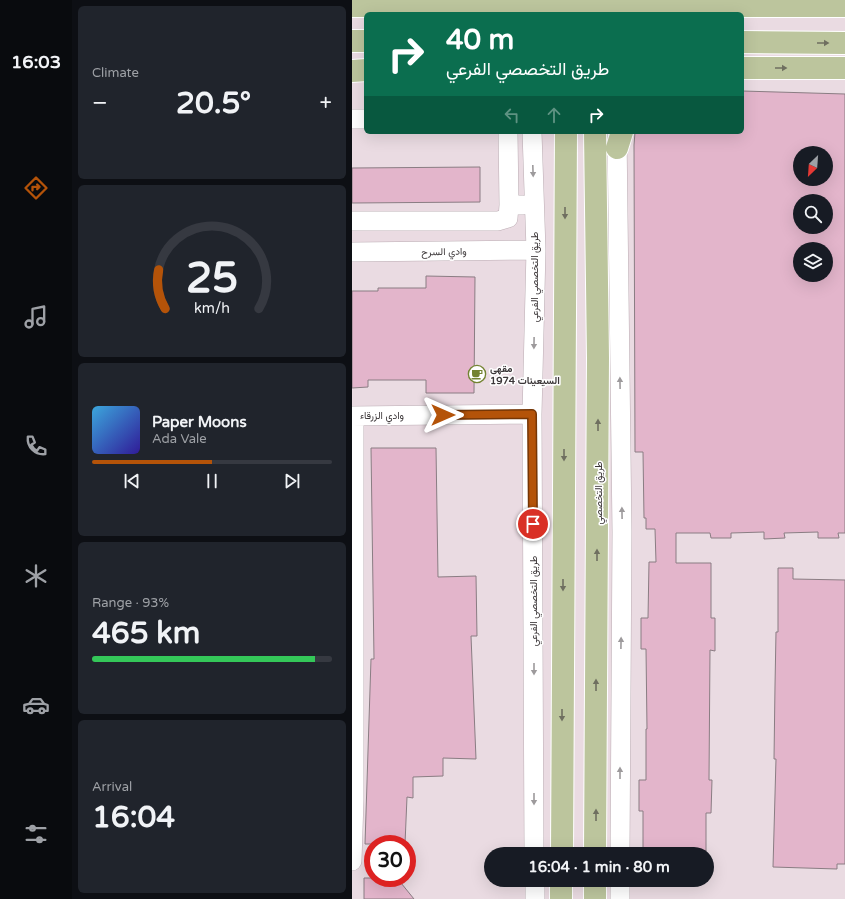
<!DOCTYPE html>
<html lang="en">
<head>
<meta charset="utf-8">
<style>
	body { margin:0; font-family:"Varela Round",Vazirmatn,sans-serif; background:#20242c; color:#f1f3f6; height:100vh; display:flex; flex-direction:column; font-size:15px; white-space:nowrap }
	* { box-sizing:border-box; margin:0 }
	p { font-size:13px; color:#9ea1a6 }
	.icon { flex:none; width:22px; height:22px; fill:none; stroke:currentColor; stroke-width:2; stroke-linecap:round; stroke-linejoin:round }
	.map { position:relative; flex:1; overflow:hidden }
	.side { display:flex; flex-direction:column; gap:6px; padding:6px; background:#0d0f14; width:280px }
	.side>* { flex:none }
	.hud { position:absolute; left:12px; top:12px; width:380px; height:122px; border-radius:6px; box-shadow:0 4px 16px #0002; background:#0b6e4f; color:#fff; overflow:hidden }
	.needle { width:26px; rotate:205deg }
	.fabs { position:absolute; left:441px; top:146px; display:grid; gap:8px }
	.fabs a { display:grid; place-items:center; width:40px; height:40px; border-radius:50%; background:#171b24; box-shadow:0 4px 16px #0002; font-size:20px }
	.speed { position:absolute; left:12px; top:835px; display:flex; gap:8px; font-size:20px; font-weight:700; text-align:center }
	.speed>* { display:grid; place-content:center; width:52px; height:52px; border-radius:50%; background:#171b24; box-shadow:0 4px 16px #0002; line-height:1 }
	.speed .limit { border:6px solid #d22; background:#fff; color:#111 }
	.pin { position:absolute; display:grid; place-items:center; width:34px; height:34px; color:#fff; margin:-17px; border:2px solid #fff; border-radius:50%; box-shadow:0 1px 4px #0007 }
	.me { position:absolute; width:44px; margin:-22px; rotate:90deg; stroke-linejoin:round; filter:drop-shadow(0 0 3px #0008) }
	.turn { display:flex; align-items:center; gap:14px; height:84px; padding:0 16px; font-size:18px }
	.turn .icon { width:52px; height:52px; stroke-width:2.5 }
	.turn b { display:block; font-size:28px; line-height:34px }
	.lanes { display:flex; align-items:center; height:38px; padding:0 16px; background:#0003; justify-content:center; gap:20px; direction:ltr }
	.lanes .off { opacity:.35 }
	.big { font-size:30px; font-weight:800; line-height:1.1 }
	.side .widget { flex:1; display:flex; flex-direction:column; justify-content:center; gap:6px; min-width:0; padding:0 14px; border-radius:6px; background:#20242c }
	.side .dial { align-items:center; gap:0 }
	.dial svg { height:104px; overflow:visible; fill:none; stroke:#363941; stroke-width:7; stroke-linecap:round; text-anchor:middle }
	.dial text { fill:#f1f3f6; stroke:none }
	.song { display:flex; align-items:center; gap:12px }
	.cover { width:48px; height:48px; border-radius:6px; background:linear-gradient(135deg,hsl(200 70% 55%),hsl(250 70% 35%)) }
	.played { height:4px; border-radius:2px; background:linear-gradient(90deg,#b45309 50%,#363941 50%) }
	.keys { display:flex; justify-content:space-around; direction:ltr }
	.heat { display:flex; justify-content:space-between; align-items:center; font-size:22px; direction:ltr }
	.charge { height:6px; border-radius:3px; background:linear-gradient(90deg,#34c759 93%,#363941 0) }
	.trip { position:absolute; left:132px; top:847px; width:230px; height:40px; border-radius:20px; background:#171b24; box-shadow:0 4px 16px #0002; font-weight:800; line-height:40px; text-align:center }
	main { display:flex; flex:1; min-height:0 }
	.dock { display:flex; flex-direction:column; width:72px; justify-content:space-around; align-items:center; background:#090b0e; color:#9ea1a6 }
	.dock .icon { width:28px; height:28px }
	.dock .active { color:#b45309 }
	.dock b { font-size:18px; color:#f1f3f6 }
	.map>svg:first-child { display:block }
	.building { fill:#e3b5cb; stroke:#8a7d83; fill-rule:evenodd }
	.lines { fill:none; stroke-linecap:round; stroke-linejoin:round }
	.minor-casing { stroke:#bbacb3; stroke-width:20 }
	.major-casing { stroke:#fff; stroke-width:24 }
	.minor { stroke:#fff; stroke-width:19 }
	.major { stroke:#bcc59d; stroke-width:22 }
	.major-bridge-casing { stroke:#fff; stroke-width:24; stroke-linecap:butt }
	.major-bridge { stroke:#bcc59d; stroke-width:22 }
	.oneway { fill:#6f6f60 }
	.oneway2 { fill:#9d9a9c }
	.route-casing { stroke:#753606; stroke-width:10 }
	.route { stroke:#b45309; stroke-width:7 }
	.labels { text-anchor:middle; stroke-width:3; stroke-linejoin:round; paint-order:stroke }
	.street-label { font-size:10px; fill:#3b3638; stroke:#fff }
	.poi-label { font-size:10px; font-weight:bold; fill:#3b3638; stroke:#fff; text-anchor:start }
</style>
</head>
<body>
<main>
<nav class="dock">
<b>16:03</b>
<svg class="icon active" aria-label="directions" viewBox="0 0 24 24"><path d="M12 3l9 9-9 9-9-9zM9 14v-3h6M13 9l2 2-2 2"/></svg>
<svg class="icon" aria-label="music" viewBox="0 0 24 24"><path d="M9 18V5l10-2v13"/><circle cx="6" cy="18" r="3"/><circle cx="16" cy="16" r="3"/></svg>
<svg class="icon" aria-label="phone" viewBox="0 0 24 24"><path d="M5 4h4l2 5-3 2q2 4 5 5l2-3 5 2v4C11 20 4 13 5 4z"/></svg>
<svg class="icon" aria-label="climate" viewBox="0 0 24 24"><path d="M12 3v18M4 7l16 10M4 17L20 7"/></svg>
<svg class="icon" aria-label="car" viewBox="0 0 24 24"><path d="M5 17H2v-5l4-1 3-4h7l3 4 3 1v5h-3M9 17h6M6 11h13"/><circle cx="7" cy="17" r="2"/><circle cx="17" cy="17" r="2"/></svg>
<svg class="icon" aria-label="filters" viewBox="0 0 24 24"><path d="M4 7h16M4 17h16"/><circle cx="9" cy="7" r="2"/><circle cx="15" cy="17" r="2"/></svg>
</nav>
<section class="side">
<div class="widget"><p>Climate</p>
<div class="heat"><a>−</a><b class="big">20.5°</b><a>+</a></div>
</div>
<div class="widget dial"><svg viewBox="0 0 100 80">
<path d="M14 69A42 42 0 1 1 86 69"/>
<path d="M14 69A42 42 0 0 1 9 39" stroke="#b45309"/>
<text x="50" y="56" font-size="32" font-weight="700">25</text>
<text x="50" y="72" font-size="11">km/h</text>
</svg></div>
<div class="widget">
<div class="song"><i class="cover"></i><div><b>Paper Moons</b><p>Ada Vale</p></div></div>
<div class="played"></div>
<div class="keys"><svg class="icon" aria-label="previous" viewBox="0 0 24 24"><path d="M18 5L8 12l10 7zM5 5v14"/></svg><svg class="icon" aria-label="pause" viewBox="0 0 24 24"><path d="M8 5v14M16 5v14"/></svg><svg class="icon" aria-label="next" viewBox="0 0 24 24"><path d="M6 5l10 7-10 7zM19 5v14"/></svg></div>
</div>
<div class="widget"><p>Range · 93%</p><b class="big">465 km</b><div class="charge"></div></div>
<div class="widget"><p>Arrival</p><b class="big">16:04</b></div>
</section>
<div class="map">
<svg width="493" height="899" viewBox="0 0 493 899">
	<rect width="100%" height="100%" fill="#eadbe2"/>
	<path class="building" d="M390,91L493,94V533H486L487,538H466V532L432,533L433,538L412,539V532L379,533V538H359L358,533H324V563H359V618H363V651L358,650L357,780H360L359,813H354V854H291V811H287V780H294V729H295L294,649H289V618H296L297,562H304L303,529H294V518H292L291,452H283L282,145L283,132H390ZM448,153H474V179H448ZM448,201H474V227H448ZM448,249H474V275H448Z
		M128,167V202L0,203V168Z
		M74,276L123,277L122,393H74V380H16V387L0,388V291H26V288H74Z
		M19,448H84L86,577L124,576L125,636H119L124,759L91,758V776L61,777V798L55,797L53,844H13L19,659H22Z
		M426,568H441V579L493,580V864H485V869L421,867L424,759H422L423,686L424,632H426Z
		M12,878H45L62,899H12Z"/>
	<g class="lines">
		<defs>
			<path id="minor" d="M0,119H14
				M156,132L157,205H171
				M180,132L184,250L180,414L182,854
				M265,133L270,532L268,854
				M0,221H146L156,218L157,205
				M0,252L184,250
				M0,416L180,414
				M0,861L2,800V416
				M183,880V899
				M268,880V899"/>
			<path id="major" d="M0,41H14
				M390,42L493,43
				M390,68H493
				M0,71L14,70
				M243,132L246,358L243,854
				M265,148L270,132
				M210,854L214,132
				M209,899V880
				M243,899V880"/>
		</defs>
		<use href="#minor" class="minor-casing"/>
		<use href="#major" class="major-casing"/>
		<use href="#minor" class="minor"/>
		<use href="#major" class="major"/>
		<defs>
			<path id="major-bridge" d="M0,6H493"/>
		</defs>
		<use href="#major-bridge" class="major-bridge-casing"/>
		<use href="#major-bridge" class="major-bridge"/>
	</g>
	<defs><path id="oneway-solid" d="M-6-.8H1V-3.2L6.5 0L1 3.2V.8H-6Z"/></defs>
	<g class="oneway">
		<use href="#oneway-solid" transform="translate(471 43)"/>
		<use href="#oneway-solid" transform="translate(429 68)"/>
		<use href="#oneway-solid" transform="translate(213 213) rotate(90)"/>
		<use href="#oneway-solid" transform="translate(246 425) rotate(-90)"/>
		<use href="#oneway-solid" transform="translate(212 455) rotate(90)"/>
		<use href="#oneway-solid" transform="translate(245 555) rotate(-90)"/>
		<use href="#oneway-solid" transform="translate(211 585) rotate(90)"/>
		<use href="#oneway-solid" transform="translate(244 685) rotate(-90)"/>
		<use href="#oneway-solid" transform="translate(210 715) rotate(90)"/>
		<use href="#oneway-solid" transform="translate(244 815) rotate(-90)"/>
	</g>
	<g class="oneway2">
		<use href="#oneway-solid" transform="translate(181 171) rotate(88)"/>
		<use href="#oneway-solid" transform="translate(182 343) rotate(91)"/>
		<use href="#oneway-solid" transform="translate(268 383) rotate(-91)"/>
		<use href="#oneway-solid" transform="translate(270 513) rotate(-91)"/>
		<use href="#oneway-solid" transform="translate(269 643) rotate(-89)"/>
		<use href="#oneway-solid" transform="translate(182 669) rotate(90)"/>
		<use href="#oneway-solid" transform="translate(268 773) rotate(-90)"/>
		<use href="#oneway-solid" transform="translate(182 799) rotate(90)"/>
	</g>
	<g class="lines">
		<defs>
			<path id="route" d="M91,415L180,414L181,524"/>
		</defs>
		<use href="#route" class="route-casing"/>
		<use href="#route" class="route"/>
	</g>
	<defs>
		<symbol id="cafe-ring" viewBox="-11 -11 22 22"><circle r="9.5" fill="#fff" stroke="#738332" stroke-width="1.5"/><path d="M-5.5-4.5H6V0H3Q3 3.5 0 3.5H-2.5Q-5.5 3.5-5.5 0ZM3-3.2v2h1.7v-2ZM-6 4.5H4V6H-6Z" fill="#738332"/></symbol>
	</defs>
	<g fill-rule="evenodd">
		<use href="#cafe-ring" x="115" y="364" width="20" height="20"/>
	</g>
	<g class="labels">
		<g class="street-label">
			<text transform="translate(92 251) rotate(-1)" y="4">وادي السرح</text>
			<text transform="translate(182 277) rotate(-90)" y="4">طريق التخصصي الفرعي</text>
			<text x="30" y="419">وادي الزرقاء</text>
			<text transform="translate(246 493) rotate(-90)" y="4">طريق التخصصي</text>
			<text transform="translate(181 601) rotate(-90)" y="4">طريق التخصصي الفرعي</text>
		</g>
		<g class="poi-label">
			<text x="138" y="372">مقهى<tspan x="138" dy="12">السيعينات 1974</tspan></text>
		</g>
	</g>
</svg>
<div class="fabs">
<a><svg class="needle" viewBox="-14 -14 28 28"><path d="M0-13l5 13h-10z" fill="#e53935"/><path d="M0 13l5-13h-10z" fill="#9ea1a6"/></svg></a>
<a><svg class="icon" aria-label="search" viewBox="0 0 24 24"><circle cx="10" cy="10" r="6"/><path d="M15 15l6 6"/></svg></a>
<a><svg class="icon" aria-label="layers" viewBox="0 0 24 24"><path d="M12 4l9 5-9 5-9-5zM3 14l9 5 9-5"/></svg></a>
</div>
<div class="speed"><div class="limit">30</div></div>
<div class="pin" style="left:181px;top:524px;background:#d93025"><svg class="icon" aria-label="arrive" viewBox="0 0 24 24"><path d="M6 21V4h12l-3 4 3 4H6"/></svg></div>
<svg class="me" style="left:91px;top:415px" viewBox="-20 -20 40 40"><path d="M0-17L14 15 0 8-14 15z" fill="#b45309" stroke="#fff" stroke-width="4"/></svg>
<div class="trip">16:04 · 1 min · 80 m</div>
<div class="hud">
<div class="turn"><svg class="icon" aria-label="right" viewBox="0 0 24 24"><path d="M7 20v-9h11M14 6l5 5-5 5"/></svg><div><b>40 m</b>طريق التخصصي الفرعي</div></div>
<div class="lanes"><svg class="icon off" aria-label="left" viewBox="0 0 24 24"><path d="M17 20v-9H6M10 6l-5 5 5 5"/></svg><svg class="icon off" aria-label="ahead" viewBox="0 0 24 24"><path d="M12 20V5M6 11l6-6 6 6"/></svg><svg class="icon" aria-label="right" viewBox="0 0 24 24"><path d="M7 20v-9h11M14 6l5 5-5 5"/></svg></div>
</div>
</div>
</main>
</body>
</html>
